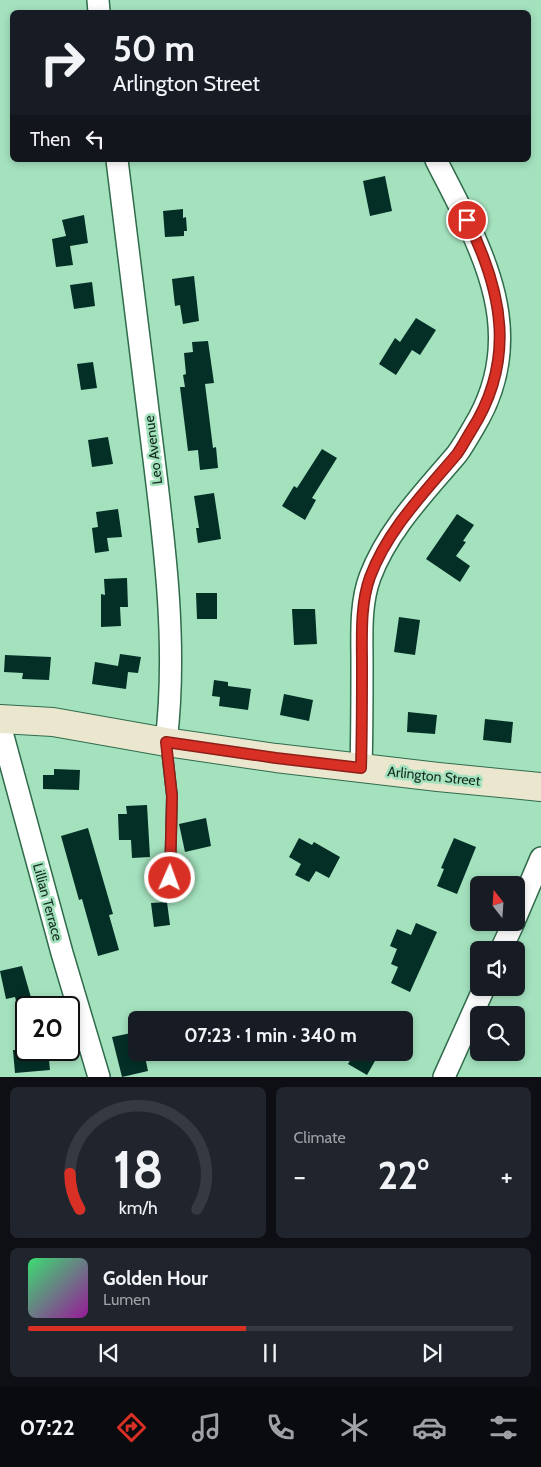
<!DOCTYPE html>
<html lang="en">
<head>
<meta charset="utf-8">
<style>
	body { margin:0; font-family:Cabin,sans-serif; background:#20242c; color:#f1f3f6; height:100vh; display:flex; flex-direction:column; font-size:19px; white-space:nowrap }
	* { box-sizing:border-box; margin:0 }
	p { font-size:16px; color:#9ea1a6 }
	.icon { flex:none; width:28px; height:28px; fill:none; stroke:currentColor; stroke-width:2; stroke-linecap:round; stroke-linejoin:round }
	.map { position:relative; height:1077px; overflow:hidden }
	.panel { display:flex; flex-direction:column; gap:10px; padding:10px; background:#0d0f14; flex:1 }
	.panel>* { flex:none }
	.hud { position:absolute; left:10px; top:10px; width:521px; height:152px; border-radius:8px; box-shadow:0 2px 8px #0003; background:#171b24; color:#f1f3f6; overflow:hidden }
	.needle { width:32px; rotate:343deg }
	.controls { position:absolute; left:470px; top:876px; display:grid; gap:10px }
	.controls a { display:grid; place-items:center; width:55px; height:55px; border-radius:8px; background:#171b24; box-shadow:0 2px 8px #0003; font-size:25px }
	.speed { position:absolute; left:15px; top:996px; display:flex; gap:10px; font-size:25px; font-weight:700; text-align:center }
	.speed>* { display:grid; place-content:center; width:65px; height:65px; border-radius:50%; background:#171b24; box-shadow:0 2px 8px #0003; line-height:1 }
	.speed .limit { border:2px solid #111; border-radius:8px; background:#fff; color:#111 }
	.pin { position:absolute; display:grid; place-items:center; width:42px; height:42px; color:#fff; margin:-21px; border:2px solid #fff; border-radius:50%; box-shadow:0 1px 5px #0007 }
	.me { position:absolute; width:55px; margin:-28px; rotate:2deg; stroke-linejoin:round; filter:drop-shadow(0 0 4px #0008) }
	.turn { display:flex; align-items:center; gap:18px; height:105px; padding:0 20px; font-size:22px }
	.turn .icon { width:65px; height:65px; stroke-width:2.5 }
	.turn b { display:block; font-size:35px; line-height:42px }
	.then { display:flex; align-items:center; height:48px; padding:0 20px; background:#0003; gap:10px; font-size:19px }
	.big { font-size:38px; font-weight:700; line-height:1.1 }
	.panel .card { flex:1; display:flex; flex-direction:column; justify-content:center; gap:8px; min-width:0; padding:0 18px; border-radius:8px; background:#20242c }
	.panel .dial { align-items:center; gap:0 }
	.dial svg { height:130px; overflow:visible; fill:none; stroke:#363941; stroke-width:7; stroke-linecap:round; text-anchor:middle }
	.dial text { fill:#f1f3f6; stroke:none }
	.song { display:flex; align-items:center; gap:15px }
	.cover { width:60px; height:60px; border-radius:8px; background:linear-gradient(135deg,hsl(140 70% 55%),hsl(300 70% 35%)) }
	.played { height:5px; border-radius:2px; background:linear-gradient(90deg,#d93025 45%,#363941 45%) }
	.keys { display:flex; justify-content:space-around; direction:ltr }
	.heat { display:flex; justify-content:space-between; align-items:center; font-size:28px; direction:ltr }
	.panel .tiles { flex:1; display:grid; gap:10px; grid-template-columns:1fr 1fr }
	.card:last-child { grid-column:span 2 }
	.trip { position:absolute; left:128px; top:1011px; width:285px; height:50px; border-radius:8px; background:#171b24; box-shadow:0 2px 8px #0003; font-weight:700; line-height:50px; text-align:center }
	.dock { display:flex; height:80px; justify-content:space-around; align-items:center; background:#090b0e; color:#9ea1a6 }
	.dock .icon { width:35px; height:35px }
	.dock .on { color:#d93025 }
	.dock b { font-size:22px; color:#f1f3f6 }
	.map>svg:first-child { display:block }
	.building { fill:#032f27 }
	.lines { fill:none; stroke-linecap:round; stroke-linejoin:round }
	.lane-casing { stroke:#306b4c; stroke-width:12 }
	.street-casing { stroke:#306b4c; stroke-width:24 }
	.secondary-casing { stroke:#306b4c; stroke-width:30 }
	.lane { stroke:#fff; stroke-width:10 }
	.street { stroke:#fff; stroke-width:21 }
	.secondary { stroke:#ebe7cf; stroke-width:28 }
	.route-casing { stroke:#8d1f18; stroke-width:12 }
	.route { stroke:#d93025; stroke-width:9 }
	.labels { text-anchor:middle; stroke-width:5; stroke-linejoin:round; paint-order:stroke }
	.street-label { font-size:14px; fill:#122a1d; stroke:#a4e2be }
</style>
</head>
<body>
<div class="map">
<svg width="541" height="1077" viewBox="0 0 541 1077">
	<rect width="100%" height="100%" fill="#a4e2be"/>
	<path class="building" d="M385,176L392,211L370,216L363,181Z
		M183,209V218L186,217L187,231H184V236L165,237L163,211Z
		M84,215L88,243L70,246L73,265L56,267L52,239L66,236L62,220Z
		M194,276L199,321L183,324L180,305L175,306L172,279Z
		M92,282L95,306L74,309L70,285Z
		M416,318L436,330L420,355L412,350L396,375L379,364L395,338L400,342Z
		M208,341L214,383L205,384L213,448L216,447L218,468L200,470L198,450L188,451L180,387H185L183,375L186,374L184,353L193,352L192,342Z
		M93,362L97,388L81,390L77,364Z
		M108,437L113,464L92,467L88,440Z
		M322,449L337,458L312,498L316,500L305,520L282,506L294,486L297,488Z
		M214,493L221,539L198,543L196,528H199L194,496Z
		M118,509L122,537L107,538L109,551L95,553L92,528L98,527L96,512Z
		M457,514L474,525L463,541L466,542L456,556L470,566L460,582L426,559Z
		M127,578L128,607H120L121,626L101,627V594L105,595L104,579Z
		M196,593H217V619H197Z
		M292,609H315L317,644L294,645Z
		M399,617L420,620L415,655L394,652Z
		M120,654L141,657L138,673L128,672L126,689L92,684L95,662L118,666Z
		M5,655L51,657L49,680L22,679L23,673L4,672Z
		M214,680L228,682V686L251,689L248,710L219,706L220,697L212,696Z
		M284,694L313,700L309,721L280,715Z
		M408,712L437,715L435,734L407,732Z
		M485,719L513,722L511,743L483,740Z
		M54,769L80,770L79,790L43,789V775H54Z
		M147,805L150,857L132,858L131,840H119L118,814H127L126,806Z
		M206,818L211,846L185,852L179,824Z
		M88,828L113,914L109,915L119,950L98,956L82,899L79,900L61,836Z
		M299,838L312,845L314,842L340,857L329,878L316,871L309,882L295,875L301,864L289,857Z
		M454,838L476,847L457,894L437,886L444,869L441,868Z
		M167,902L170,925L154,927L151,903Z
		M416,923L437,932L410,992L391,983L398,967L391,964L397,949L390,946L397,929L411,935Z
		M22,966L32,1001L17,1004L15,997L6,999L0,971Z
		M136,1032V1052H144L148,1071L122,1077L112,1037Z
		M13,1050H48L50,1070L15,1073Z
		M355,1052H380L367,1075L348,1064Z"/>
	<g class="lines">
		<defs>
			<path id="lane" d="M166,743L172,796L170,878"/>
			<path id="street" d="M98,0L99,12
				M117,160C129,254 141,348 152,443C164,540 178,644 166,742
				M0,725L62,953L99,1077
				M361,768C362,733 362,698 362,662C362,634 360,604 370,577C388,529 425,492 457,454C465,443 472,430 479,418C529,326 478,243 436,160
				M516,917L541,858
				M501,950L514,922
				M444,1077L484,988"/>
			<path id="secondary" d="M0,719L53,722L166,742L276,758L438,777L541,787"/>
		</defs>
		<use href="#lane" class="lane-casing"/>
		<use href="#street" class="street-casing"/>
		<use href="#secondary" class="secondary-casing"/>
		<use href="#lane" class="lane"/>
		<use href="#street" class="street"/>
		<use href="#secondary" class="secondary"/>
	</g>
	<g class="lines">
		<defs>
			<path id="route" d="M170,878L172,796L166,742L276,758L361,768C362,734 362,700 362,666C362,636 360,605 370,577C388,529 425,492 457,454C462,447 466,439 471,431C516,361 503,292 467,220"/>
		</defs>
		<use href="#route" class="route-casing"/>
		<use href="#route" class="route"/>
	</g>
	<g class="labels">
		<g class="street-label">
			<text transform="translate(153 450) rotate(-97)" y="5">Leo Avenue</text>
			<text transform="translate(434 776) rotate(6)" y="5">Arlington Street</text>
			<text transform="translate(48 902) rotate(75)" y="5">Lillian Terrace</text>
		</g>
	</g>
</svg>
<div class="controls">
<a><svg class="needle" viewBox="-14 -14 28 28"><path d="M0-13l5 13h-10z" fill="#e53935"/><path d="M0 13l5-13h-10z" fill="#9ea1a6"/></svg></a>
<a><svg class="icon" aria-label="sound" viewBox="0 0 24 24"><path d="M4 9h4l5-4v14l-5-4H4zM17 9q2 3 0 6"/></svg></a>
<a><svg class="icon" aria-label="search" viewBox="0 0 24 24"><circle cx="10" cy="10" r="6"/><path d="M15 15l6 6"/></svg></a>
</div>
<div class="speed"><div class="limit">20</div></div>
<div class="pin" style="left:467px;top:220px;background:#d93025"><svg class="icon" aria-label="arrive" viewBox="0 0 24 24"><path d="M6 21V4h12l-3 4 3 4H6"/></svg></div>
<svg class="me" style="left:170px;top:878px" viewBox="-20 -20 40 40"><circle r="17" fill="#d93025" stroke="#fff" stroke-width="3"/><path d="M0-11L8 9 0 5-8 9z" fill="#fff"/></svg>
<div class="trip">07:23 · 1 min · 340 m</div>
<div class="hud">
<div class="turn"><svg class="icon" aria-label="right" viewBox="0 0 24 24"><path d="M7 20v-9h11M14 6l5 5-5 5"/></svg><div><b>50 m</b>Arlington Street</div></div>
<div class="then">Then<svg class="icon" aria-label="left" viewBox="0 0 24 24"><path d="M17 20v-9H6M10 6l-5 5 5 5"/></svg></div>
</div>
</div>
<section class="panel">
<div class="tiles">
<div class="card dial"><svg viewBox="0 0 100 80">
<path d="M14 69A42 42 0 1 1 86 69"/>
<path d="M14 69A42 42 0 0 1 8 47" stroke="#d93025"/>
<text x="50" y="56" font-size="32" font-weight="700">18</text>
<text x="50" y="72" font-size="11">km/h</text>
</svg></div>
<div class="card"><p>Climate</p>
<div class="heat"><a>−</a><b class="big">22°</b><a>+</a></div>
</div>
<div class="card">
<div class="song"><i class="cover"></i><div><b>Golden Hour</b><p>Lumen</p></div></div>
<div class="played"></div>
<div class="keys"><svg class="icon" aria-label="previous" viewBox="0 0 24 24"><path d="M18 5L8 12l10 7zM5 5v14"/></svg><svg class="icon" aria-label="pause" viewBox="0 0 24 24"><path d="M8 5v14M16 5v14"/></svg><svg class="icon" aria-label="next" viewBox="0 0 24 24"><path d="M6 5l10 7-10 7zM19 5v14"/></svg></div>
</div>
</div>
</section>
<nav class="dock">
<b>07:22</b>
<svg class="icon on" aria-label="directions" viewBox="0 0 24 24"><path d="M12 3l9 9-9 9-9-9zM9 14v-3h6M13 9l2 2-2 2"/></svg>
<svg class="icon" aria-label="music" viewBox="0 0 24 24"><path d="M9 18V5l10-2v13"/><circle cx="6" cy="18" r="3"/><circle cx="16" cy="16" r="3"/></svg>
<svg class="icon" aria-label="phone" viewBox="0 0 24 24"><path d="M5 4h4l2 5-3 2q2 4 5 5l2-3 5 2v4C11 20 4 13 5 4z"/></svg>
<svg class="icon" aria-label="climate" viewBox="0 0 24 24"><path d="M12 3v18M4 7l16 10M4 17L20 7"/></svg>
<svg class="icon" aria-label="car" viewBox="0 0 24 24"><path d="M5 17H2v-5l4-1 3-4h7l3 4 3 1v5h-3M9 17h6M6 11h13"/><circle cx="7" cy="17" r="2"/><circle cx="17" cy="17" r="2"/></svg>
<svg class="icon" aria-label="filters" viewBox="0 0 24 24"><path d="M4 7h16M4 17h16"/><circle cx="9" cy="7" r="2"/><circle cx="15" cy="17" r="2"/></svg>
</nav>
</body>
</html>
